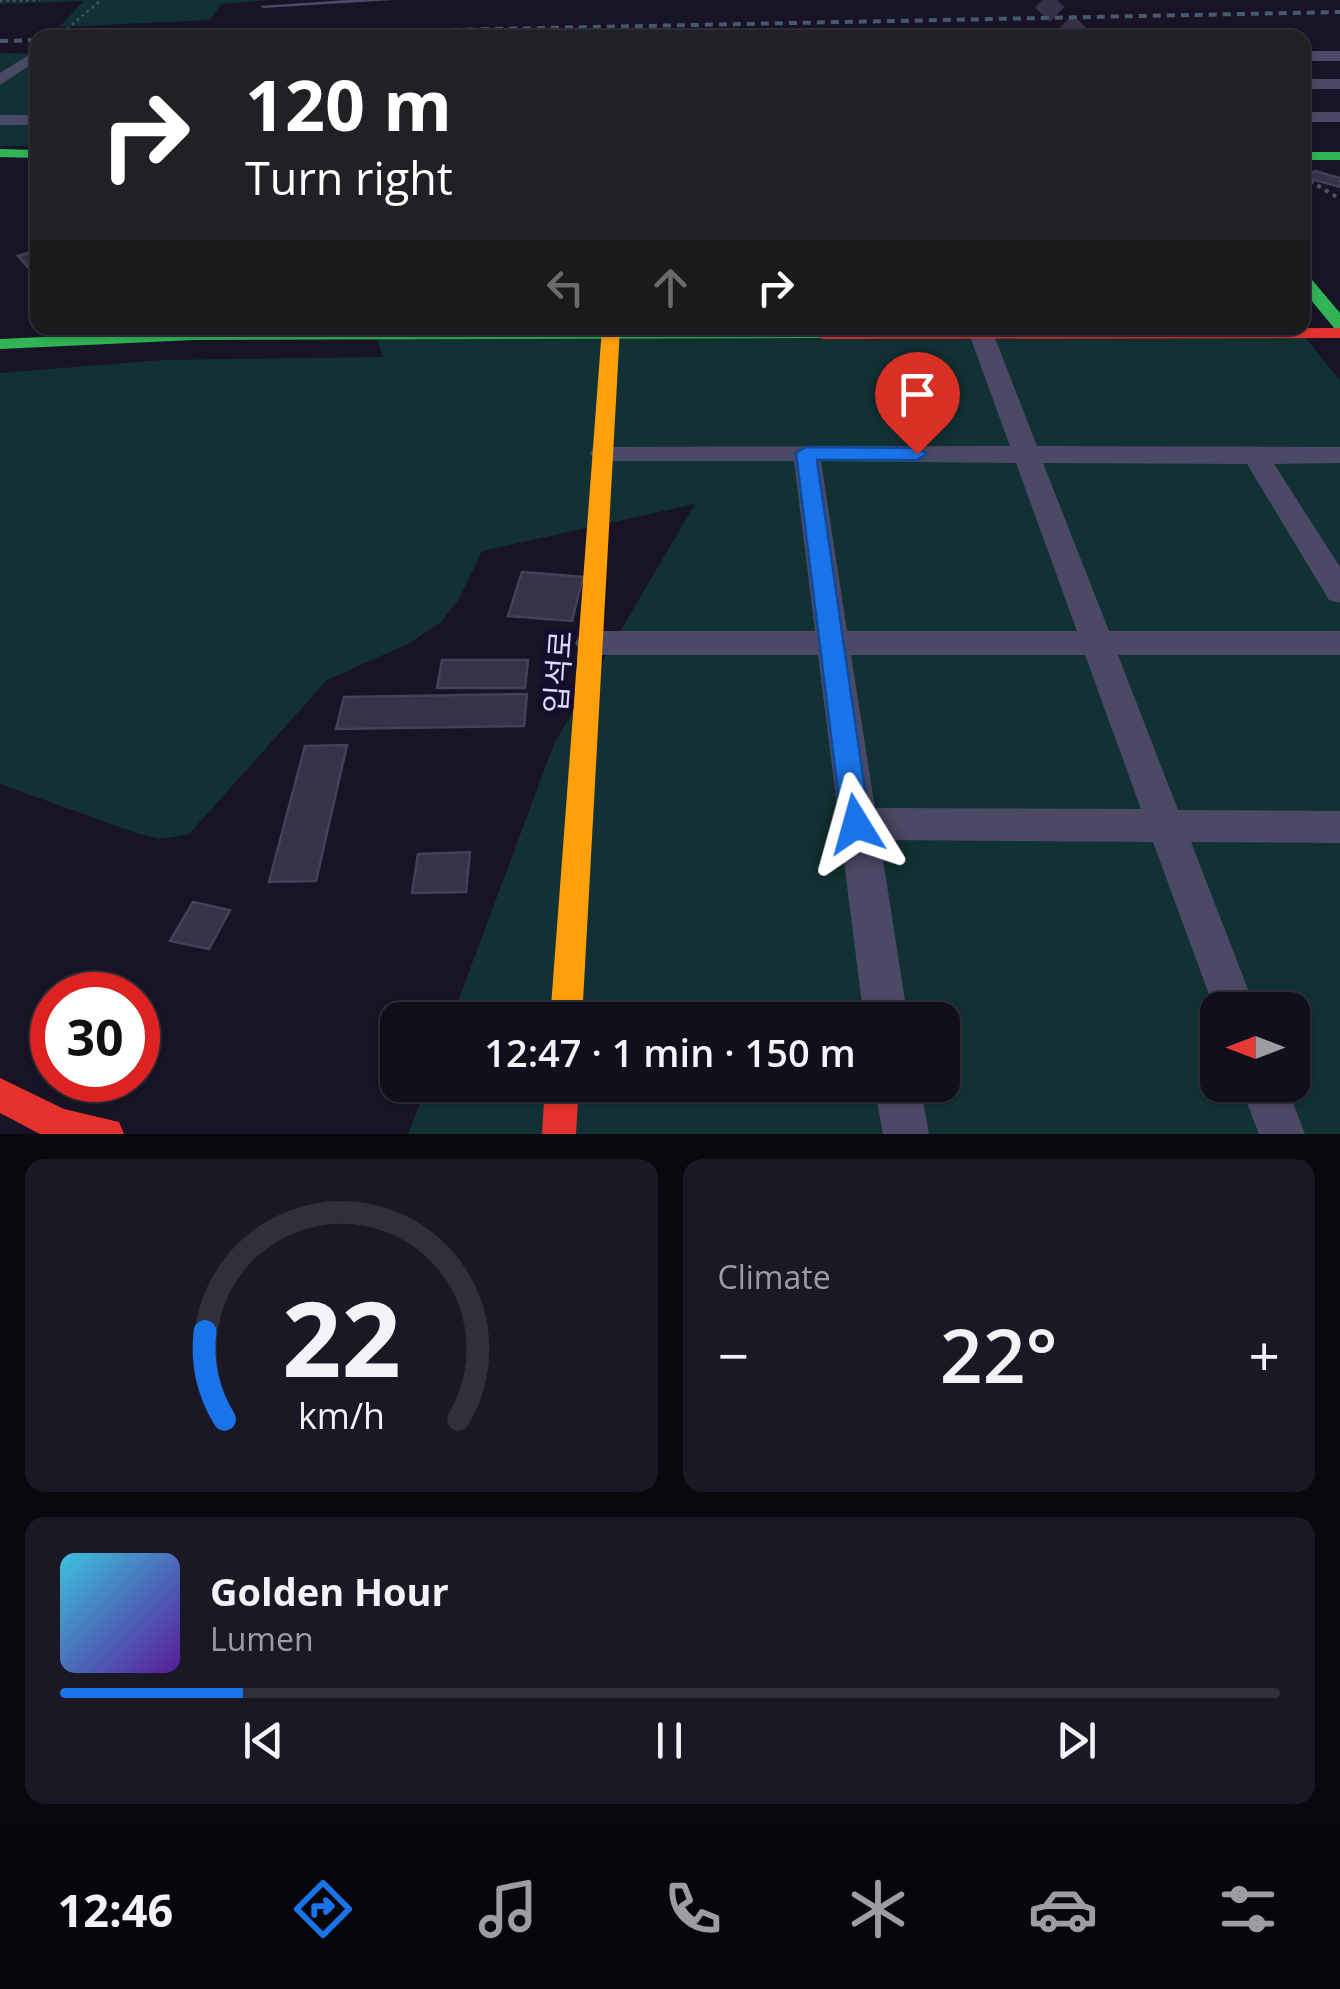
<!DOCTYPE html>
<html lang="en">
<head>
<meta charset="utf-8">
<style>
	body { margin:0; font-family:"Open Sans","Noto Sans KR",sans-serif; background:#1b1825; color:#f1f3f6; height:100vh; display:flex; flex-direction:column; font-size:38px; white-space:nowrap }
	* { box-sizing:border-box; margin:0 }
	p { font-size:32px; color:#9c9ca3 }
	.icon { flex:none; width:55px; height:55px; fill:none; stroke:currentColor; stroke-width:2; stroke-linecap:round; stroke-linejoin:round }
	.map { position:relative; height:1134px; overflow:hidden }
	.side { display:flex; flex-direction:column; gap:25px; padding:25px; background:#0a080f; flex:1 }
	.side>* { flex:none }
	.banner { position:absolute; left:30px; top:30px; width:1280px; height:305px; border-radius:20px; box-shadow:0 2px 8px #0004,0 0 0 2px #312f3b; background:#202124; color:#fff; overflow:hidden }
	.needle { width:65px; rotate:270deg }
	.tools { position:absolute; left:1200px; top:992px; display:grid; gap:20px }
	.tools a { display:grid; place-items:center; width:110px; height:110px; border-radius:20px; background:#120f1c; box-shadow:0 2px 8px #0004,0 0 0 2px #312f3b; font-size:50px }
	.speed { position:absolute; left:30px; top:972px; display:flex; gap:20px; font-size:50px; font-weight:700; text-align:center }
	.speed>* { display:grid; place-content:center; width:130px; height:130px; border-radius:50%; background:#120f1c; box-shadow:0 2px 8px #0004,0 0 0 2px #312f3b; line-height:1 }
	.speed .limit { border:15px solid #d22; background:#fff; color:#111 }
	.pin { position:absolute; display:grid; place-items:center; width:85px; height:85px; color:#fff; margin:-102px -42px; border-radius:50% 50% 50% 0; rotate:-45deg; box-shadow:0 0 10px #0007 }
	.pin .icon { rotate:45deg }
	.me { position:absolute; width:110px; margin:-55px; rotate:352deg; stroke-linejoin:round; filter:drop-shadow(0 0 8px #0008) }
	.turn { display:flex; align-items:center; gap:35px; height:210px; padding:0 50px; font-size:45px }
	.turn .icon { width:130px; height:130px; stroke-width:2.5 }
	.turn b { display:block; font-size:70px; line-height:85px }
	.lanes { display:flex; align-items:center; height:95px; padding:0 50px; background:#0003; justify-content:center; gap:50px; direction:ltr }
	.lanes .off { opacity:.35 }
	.big { font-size:75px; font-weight:600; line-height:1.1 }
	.side .tile { flex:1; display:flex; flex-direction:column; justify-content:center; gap:15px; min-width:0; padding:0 35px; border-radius:20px; background:#1b1825 }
	.side .dial { align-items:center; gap:0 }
	.dial svg { height:260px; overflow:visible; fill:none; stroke:#312f3b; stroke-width:7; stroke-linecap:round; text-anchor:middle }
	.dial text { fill:#f1f3f6; stroke:none }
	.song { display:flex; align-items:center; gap:30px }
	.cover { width:120px; height:120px; border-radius:15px; background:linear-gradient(135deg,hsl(190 70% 55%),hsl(270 70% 35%)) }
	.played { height:10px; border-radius:5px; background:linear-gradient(90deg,#1a73e8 15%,#312f3b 15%) }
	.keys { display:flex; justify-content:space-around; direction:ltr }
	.heat { display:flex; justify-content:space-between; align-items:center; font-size:55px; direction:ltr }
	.side .tiles { flex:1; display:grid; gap:25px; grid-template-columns:1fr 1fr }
	.tile:last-child { grid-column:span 2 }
	.trip { position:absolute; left:380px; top:1002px; width:580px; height:100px; border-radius:20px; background:#120f1c; box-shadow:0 2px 8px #0004,0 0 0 2px #312f3b; font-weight:600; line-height:100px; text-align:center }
	.dock { display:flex; height:160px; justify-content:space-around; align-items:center; background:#07060b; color:#9c9ca3 }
	.dock .icon { width:70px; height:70px }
	.dock .selected { color:#1a73e8 }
	.dock b { font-size:45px; color:#f1f3f6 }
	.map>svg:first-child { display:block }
	.green { fill:#123134; fill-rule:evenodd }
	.building { fill:#383246; stroke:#453f58; stroke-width:2.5 }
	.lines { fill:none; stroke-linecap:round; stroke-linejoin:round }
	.secondary-tunnel { stroke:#363146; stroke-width:21; stroke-dasharray:21 11; stroke-linecap:butt }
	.path-far1 { stroke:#465566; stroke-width:2.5; stroke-dasharray:2.5 4; stroke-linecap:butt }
	.path { stroke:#465566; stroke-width:4; stroke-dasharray:4 5; stroke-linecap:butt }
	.lane { fill:#4c4966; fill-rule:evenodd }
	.street { fill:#4c4966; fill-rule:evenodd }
	.fast { fill:#30b455; fill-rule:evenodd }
	.slow { fill:#ff9f0a; fill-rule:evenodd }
	.jam { fill:#e5322d; fill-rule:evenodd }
	.rail { stroke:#46596f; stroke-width:4; stroke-dasharray:8 6; stroke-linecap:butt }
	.route { fill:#1a73e8; stroke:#114b97; stroke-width:2.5 }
	.labels { text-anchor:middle; stroke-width:10; stroke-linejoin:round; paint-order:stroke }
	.street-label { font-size:30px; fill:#dfd8ff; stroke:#150e2b }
</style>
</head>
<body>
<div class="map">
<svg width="1340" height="1134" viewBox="0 0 1340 1134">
	<rect width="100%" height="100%" fill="#181425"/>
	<path class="green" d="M0,0H271L221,4L210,20L59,27L84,1L0,4Z
		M0,53L37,54V146H0Z
		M373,328H1298L1340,381V1134H408L427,1085H942V1020H451L554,744L695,504L482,551L459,599L441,622L410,643L327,680L189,834L161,839L139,834L0,784V373L163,360L383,357ZM1218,1010H1292V1085H1218Z"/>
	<path class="building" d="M1315,171L1340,178V187L1307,178Z
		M38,250V279L18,256Z
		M522,572L583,577L572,621L508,616Z
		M442,660H528L525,688H437Z
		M527,694L524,726L336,729L344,697Z
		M347,745L316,881L269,882L305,746Z
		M470,852L466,892L412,893L418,854Z
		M193,902L230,910L209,949L170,941Z"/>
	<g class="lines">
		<path class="secondary-tunnel" d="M1042,0L1080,36"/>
		<path class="path-far1" d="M0,1L40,0
			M62,33L101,0"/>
		<path class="path" d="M1302,176L1340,199"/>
		<path class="lane" d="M347,0H394L263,8L260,6Z"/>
		<path class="street" d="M38,49V60L0,85V73Z
			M1302,51H1340V61H1302Z
			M1302,79H1340V89H1302Z
			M1302,112H1340V122H1302Z
			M0,115H38V125H0Z
			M967,328H991L1037,446L1340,447V463L1274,464L1340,567V603L1329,600L1247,464L1043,463L1109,631H1340V655H1118L1178,810L1340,811V843L1191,842L1256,1010H1218V1019L1153,842L880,840L908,1020H864L818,655H591L580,651L575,643L580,635L591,631H815L794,461H603L594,459L590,453L594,447L1010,446ZM821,461L1016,463L1077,631H847ZM851,655H1085L1141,809L875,808Z
			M874,1085H920L929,1134H883Z
			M1240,1085H1286L1305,1134H1259Z"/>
		<path class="fast" d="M0,149L38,150V158L0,157Z
			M1302,152H1340V160H1302Z
			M1302,273L1308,275L1340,313V329L1334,328L1302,289Z
			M822,329L831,334L828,338L194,340L0,349V339L194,330Z"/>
		<path class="slow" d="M1080,33L1084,34L1086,38H1075Z
			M602,328H620L582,1020H550Z"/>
		<path class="jam" d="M1340,328V338L822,339L813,334L822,329Z
			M0,1078L64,1109L119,1122L124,1134H40L0,1113Z
			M545,1085H579L576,1134H542Z"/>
		<path class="rail" d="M47,38L1340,12
			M0,41L38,40"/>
	</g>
	<path class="route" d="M806,447L917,448L927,454L917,460H817L870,824L866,833L856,836L846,833L842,824L796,453Z"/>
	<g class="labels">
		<g class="street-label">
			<text transform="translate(559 672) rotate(-86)" y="10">입석로</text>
		</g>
	</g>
</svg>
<div class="tools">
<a><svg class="needle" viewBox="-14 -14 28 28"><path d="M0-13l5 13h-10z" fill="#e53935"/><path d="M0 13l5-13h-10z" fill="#9c9ca3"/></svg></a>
</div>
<div class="speed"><div class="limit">30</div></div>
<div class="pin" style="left:917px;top:454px;background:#d93025"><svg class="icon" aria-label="arrive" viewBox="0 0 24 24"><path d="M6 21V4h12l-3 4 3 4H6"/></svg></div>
<svg class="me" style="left:856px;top:824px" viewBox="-20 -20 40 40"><path d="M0-17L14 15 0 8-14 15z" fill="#1a73e8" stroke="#fff" stroke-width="4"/></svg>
<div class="trip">12:47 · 1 min · 150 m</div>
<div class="banner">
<div class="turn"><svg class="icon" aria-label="right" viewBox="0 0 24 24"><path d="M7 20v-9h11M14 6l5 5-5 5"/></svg><div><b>120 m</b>Turn right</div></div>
<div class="lanes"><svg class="icon off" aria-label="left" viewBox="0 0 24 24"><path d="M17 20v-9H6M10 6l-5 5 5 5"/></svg><svg class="icon off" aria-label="ahead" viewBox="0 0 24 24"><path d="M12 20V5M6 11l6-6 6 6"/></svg><svg class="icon" aria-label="right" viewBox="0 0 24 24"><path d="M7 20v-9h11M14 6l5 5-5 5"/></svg></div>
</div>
</div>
<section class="side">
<div class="tiles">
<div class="tile dial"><svg viewBox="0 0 100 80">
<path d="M14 69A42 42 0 1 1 86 69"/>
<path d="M14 69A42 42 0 0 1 8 42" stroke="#1a73e8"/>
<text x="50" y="56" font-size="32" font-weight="700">22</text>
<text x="50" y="72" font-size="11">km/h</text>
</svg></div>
<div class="tile"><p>Climate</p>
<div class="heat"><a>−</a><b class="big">22°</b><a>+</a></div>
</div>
<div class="tile">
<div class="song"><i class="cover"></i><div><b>Golden Hour</b><p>Lumen</p></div></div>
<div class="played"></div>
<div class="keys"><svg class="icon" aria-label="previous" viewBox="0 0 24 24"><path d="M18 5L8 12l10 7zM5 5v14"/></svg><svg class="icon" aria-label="pause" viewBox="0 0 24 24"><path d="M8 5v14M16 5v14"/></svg><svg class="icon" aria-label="next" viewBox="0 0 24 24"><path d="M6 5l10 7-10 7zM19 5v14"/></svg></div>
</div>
</div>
</section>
<nav class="dock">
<b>12:46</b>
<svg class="icon selected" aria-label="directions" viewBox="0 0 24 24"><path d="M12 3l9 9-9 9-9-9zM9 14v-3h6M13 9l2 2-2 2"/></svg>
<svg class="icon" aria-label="music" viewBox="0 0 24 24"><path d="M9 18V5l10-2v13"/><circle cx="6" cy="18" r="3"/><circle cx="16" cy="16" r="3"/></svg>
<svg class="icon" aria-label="phone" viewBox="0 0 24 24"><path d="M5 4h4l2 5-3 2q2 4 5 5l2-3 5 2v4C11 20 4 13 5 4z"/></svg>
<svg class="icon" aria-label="climate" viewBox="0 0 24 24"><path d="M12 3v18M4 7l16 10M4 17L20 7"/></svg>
<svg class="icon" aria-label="car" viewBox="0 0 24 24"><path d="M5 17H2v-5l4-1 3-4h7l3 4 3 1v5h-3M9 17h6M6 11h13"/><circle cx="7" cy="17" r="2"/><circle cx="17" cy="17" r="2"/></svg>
<svg class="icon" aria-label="filters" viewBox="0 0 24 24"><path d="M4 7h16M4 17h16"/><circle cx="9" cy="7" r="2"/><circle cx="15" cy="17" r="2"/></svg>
</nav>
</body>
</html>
